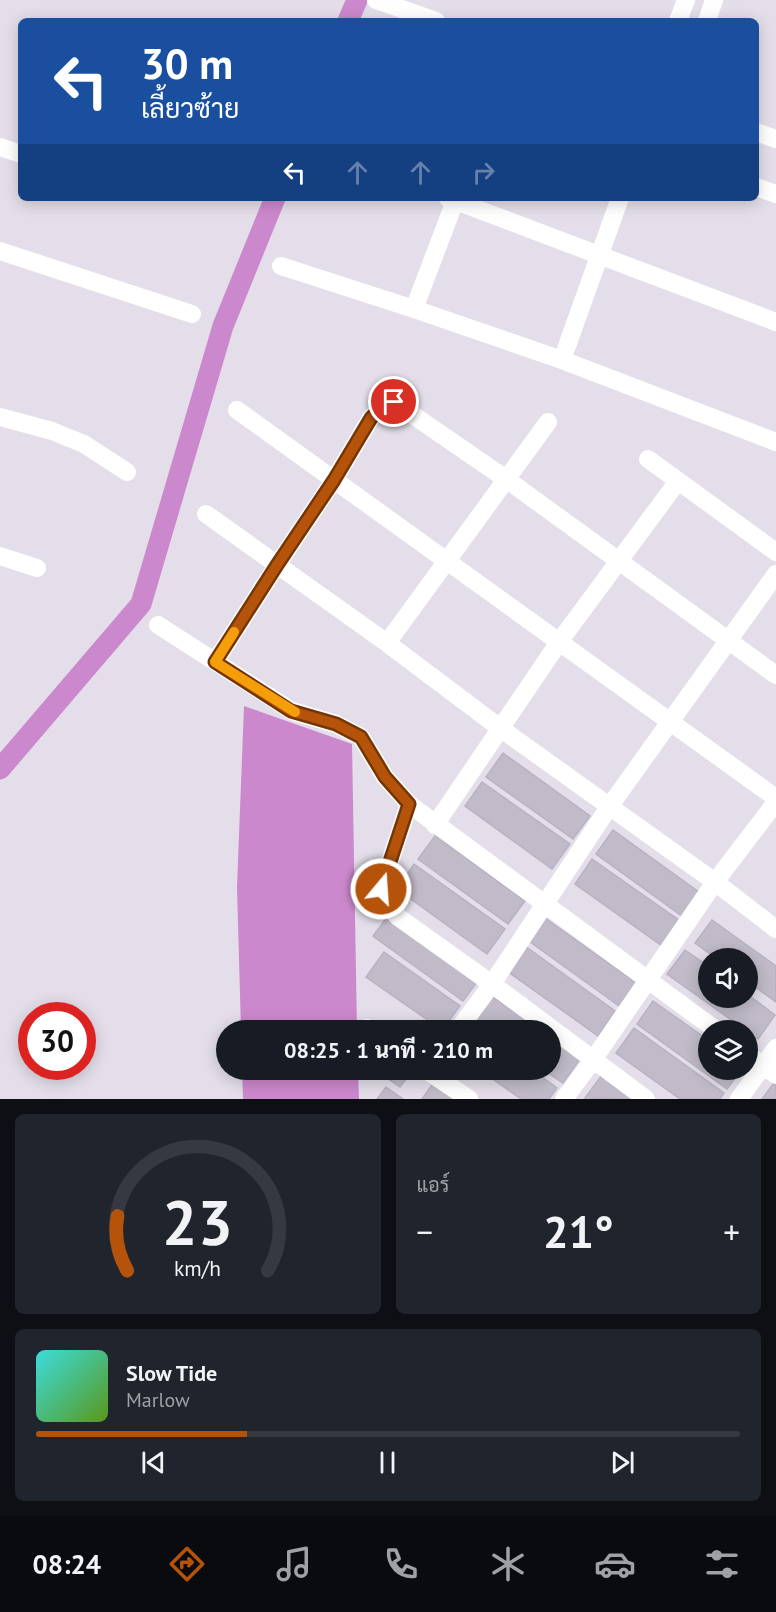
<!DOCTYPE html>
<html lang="th">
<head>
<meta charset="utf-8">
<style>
	body { margin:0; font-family:"PT Sans",Sarabun,sans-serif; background:#20242c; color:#f1f3f6; height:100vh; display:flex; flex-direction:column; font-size:22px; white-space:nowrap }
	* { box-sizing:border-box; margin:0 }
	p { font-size:20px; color:#9ea1a6 }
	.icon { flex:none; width:33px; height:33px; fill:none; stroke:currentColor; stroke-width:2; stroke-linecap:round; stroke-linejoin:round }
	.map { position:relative; height:1099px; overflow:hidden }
	.details { display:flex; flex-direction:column; gap:15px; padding:15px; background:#0d0f14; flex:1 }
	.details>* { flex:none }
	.banner { position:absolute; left:18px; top:18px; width:741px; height:183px; border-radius:9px; box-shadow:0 3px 15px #0003; background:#1a4fa0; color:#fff; overflow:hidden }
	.tools { position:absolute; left:698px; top:948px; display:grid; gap:12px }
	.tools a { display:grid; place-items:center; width:60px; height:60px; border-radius:50%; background:#171b24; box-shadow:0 3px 15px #0003; font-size:30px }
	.speed { position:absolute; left:18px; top:1002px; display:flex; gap:12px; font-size:30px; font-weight:700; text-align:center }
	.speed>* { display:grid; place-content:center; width:78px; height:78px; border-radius:50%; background:#171b24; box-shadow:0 3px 15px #0003; line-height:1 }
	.speed .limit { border:9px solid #d22; background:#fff; color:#111 }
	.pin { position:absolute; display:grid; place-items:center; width:51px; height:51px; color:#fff; margin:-26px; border:3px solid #fff; border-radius:50%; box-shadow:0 2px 6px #0007 }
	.me { position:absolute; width:66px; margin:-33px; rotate:18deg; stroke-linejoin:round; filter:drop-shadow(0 0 4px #0008) }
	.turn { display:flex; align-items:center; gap:21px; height:126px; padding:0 24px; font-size:27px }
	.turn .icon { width:78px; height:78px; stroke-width:2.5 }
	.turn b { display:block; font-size:42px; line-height:51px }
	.lanes { display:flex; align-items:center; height:57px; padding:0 24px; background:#0003; justify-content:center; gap:30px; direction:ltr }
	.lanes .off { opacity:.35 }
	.big { font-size:45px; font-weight:800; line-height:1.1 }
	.details .tile { flex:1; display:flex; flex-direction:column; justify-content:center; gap:9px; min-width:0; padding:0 21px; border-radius:9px; background:#20242c }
	.details .dial { align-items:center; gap:0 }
	.dial svg { height:156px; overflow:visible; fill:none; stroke:#363941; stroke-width:7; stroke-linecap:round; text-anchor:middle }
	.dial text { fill:#f1f3f6; stroke:none }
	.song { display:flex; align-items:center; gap:18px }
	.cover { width:72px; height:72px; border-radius:9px; background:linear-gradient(135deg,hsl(180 70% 55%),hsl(90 70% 35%)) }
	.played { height:6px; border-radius:3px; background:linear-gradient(90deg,#b45309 30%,#363941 30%) }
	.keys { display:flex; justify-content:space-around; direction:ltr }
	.heat { display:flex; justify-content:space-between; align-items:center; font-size:33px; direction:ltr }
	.details .tiles { flex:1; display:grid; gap:15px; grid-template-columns:1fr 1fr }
	.tile:last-child { grid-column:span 2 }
	.trip { position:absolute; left:216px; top:1020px; width:345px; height:60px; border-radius:30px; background:#171b24; box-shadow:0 3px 15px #0003; font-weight:800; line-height:60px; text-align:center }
	.tabs { display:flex; height:96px; justify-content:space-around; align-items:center; background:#090b0e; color:#9ea1a6 }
	.tabs .icon { width:42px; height:42px }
	.tabs .current { color:#b45309 }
	.tabs b { font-size:27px; color:#f1f3f6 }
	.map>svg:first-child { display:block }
	.water { fill:#c8c }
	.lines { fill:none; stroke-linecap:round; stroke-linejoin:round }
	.canal { stroke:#c8c; stroke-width:21 }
	.building { fill:#c1bbc9; stroke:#b8b1c2; stroke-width:1.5 }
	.minor { stroke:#fff; stroke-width:18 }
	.route-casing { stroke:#753606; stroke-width:15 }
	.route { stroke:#b45309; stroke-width:10 }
	.slow { stroke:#f59e0b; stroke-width:10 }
</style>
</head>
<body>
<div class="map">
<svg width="776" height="1099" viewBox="0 0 776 1099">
	<rect width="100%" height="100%" fill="#e3dee9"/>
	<path class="water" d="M244,706L352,744L357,1030H241L237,887Z
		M242,1070H358L359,1099H243Z"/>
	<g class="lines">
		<path class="canal" d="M348,21L357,0
			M0,769L141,604L223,326L275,198"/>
	</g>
	<path class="building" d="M503,753L590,816L573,839L486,777Z
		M482,782L570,844L552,869L465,806Z
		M613,830L703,895L686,919L596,854Z
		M435,836L525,901L508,924L418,859Z
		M592,859L683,923L665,948L575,884Z
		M414,864L505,929L487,954L397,889Z
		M390,913L480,978L463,1001L373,936Z
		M545,918L636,983L619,1006L529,941Z
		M712,920L776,966V1002L747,981V958H716L695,943Z
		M525,946L615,1011L598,1036L507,971Z
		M685,950L708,966V998H747V994L775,1015L758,1039L667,974Z
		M384,952L460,1006L442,1030L366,977Z
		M490,995L540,1030H490L473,1018Z
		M653,1001L708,1040V1070H741L727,1089L637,1024Z
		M634,1028L724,1093L720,1099H680L616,1053Z
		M550,1038L580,1059L563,1083L544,1070H550Z
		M375,1070H413L400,1087Z
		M480,1070H532L557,1088L549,1099H521Z
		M602,1075L636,1099L585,1098Z
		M436,1079L464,1099H422Z
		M776,1080V1099H762Z
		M386,1087L403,1099H377Z"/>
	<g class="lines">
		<path class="minor" d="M376,0L436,21
			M678,21L686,0
			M707,21L714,0
			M756,132L776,139
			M0,147L21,154
			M756,187L776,194
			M448,198L776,322
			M0,251L192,314
			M281,266L414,309L562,360L776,442
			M414,309L455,201
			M562,360L620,198
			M237,410L776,798
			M0,417L52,431L84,444L127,472
			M648,459L776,552
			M206,514L387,643L500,728L715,882L776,929
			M0,556L37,568
			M158,625L292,711L336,724L361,737L385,777L409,804L381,889L387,905L398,917L492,984L646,1099
			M387,643L548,422
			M215,662L277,565L334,480L371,418L385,404L394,402L506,479L776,675
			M409,804L716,1030
			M435,825L559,642L678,481
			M367,1028L371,1030
			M458,1030L492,984L609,807L776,574
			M747,1054L776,1075
			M426,1070L469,1099
			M564,1099L593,1060L715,882L776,802
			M739,1099L776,1048"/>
	</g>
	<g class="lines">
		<defs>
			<path id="route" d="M381,889L409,804L385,777L361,737L336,724L291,711L215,662L277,565L334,480L371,418L385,404L394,402"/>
		</defs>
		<use href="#route" class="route-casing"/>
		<use href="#route" class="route"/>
		<path class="slow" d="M234,632L215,662L295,712"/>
	</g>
</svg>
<div class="tools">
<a><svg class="icon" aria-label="sound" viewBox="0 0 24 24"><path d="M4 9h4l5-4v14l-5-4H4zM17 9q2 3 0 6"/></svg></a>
<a><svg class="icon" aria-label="layers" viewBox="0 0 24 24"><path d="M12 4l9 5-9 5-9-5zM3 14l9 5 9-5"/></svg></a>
</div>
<div class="speed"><div class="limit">30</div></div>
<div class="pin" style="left:394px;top:402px;background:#d93025"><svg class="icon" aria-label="arrive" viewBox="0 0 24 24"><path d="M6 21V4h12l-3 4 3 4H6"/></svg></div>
<svg class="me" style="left:381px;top:889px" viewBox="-20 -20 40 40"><circle r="17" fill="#b45309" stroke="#fff" stroke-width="3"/><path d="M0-11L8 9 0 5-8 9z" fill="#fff"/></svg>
<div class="trip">08:25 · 1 นาที · 210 m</div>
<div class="banner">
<div class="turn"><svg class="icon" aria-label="left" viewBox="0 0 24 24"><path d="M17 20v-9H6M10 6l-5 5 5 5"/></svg><div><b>30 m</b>เลี้ยวซ้าย</div></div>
<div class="lanes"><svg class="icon" aria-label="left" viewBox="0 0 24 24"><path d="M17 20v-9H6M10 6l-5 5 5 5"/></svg><svg class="icon off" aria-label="ahead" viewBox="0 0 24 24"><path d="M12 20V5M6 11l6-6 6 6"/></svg><svg class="icon off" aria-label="ahead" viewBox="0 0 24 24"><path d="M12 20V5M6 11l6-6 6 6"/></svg><svg class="icon off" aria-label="right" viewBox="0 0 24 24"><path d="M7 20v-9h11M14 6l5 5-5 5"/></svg></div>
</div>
</div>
<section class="details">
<div class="tiles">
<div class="tile dial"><svg viewBox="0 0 100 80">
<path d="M14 69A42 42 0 1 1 86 69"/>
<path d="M14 69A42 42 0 0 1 9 41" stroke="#b45309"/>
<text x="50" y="56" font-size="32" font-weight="700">23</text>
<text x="50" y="72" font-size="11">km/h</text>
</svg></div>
<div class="tile"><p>แอร์</p>
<div class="heat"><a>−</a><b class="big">21°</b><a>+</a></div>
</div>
<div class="tile">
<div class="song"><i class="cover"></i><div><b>Slow Tide</b><p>Marlow</p></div></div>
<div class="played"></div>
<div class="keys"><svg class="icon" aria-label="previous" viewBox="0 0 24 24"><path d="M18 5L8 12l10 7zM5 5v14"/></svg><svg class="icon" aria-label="pause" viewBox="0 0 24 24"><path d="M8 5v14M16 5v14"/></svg><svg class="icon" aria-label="next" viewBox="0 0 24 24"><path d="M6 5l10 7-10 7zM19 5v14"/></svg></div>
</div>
</div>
</section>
<nav class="tabs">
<b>08:24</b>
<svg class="icon current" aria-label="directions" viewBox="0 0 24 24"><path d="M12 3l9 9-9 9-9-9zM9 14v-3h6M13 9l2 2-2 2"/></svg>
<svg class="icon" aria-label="music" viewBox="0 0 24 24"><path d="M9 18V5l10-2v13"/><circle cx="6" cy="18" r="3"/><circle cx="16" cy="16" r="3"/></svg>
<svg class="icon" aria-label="phone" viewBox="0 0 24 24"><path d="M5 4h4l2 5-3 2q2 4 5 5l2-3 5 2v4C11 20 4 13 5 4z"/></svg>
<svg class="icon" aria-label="climate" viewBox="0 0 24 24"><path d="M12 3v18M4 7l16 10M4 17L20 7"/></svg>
<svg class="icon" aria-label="car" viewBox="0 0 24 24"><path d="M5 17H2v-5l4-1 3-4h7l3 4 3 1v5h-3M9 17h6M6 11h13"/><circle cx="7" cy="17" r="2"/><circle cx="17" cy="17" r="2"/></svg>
<svg class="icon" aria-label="filters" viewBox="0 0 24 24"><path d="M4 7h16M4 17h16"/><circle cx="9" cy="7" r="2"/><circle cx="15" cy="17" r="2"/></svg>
</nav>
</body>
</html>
